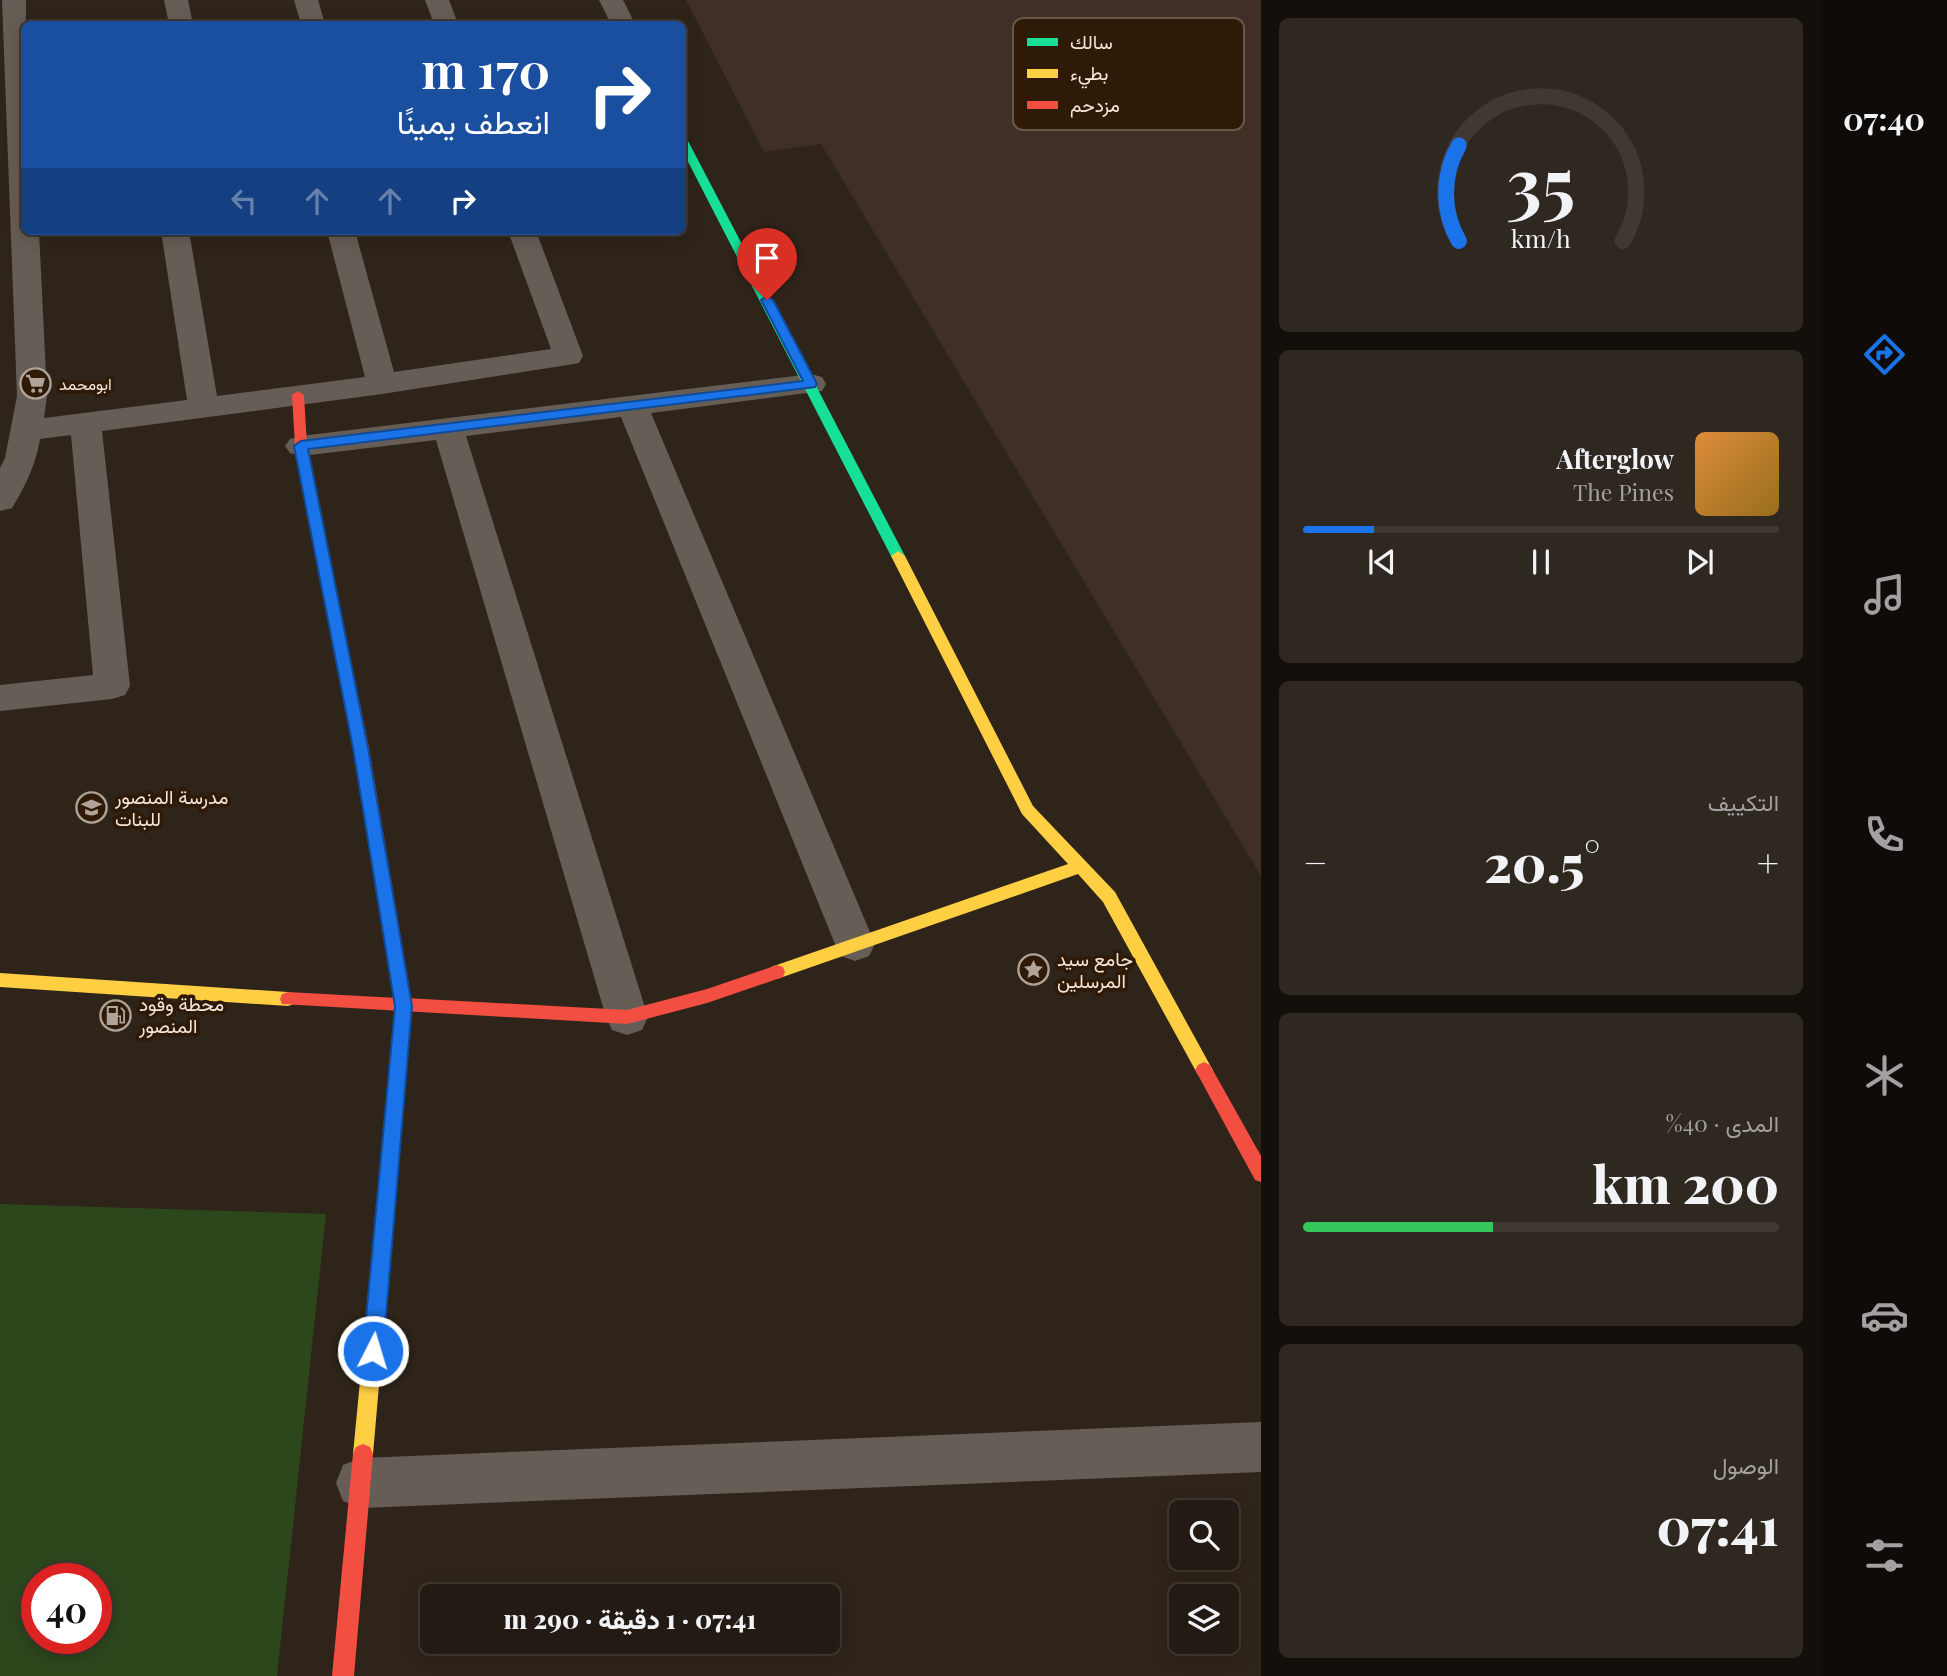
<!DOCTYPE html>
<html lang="ar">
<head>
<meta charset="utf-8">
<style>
	body { margin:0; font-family:"Playfair Display",Vazirmatn,serif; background:#2f2821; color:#f1f3f6; direction:rtl; height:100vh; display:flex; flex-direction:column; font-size:26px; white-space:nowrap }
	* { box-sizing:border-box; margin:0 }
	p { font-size:23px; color:#a3a1a0 }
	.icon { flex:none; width:38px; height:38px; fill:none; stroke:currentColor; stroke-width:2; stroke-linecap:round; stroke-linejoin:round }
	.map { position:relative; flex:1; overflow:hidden; direction:ltr }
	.details { display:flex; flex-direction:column; gap:18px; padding:18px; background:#130f0a; width:560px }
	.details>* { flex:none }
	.banner { position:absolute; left:21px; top:21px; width:665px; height:214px; border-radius:10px; box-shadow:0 4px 18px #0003,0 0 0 2px #403933; direction:rtl; background:#1a4fa0; color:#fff; overflow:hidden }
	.tools { position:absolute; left:1169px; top:1500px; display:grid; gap:14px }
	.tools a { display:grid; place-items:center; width:70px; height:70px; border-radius:10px; background:#231b13; box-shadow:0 4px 18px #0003,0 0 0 2px #403933; font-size:35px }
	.speed { position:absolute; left:21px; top:1563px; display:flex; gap:14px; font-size:35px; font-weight:700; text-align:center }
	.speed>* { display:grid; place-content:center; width:91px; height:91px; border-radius:50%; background:#231b13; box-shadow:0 4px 18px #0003,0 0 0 2px #403933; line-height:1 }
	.speed .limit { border:10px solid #d22; background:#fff; color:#111 }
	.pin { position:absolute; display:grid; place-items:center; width:60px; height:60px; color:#fff; margin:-72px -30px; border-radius:50% 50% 50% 0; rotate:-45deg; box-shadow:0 0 7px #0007 }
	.pin .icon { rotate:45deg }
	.me { position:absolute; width:77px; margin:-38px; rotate:5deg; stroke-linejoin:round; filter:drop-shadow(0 0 5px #0008) }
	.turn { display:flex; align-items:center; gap:24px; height:147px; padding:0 21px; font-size:32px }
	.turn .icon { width:91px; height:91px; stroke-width:2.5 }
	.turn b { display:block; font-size:49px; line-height:60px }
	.lanes { display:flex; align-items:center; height:66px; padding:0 21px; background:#0003; justify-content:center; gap:35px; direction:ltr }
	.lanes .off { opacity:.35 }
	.big { font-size:52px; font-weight:800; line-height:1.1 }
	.details .tile { flex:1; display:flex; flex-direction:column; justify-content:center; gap:10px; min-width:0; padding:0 24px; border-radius:10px; background:#2f2821 }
	.details .dial { align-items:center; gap:0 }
	.dial svg { height:182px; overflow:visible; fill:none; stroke:#403933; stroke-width:7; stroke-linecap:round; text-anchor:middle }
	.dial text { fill:#f1f3f6; stroke:none }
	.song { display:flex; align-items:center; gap:21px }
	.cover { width:84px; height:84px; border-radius:10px; background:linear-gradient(135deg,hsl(30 70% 55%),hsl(40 70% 35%)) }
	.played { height:7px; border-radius:4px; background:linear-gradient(90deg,#1a73e8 15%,#403933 15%) }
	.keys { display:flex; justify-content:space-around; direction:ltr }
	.heat { display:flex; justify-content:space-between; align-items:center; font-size:38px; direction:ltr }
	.charge { height:10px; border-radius:5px; background:linear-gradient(90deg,#34c759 40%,#403933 0) }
	.trip { position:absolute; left:420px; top:1584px; width:420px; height:70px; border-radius:10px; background:#231b13; box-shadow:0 4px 18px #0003,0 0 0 2px #403933; font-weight:800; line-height:70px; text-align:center; direction:rtl }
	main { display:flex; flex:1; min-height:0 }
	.dock { display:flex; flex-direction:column; width:126px; justify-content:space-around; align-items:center; background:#0e0b08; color:#a3a1a0 }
	.dock .icon { width:49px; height:49px }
	.dock .current { color:#1a73e8 }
	.dock b { font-size:32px; color:#f1f3f6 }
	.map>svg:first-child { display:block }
	.industrial { fill:#3f2f26 }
	.green { fill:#2d471d; fill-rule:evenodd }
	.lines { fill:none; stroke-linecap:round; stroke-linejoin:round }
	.street { fill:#665e56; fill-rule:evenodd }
	.fast { fill:#16e098; fill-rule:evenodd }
	.slow { fill:#ffcf43; fill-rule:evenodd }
	.jam { fill:#f24e42; fill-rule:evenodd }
	.route { fill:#1a73e8; stroke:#114b97; stroke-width:2 }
	.labels { text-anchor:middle; stroke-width:7; stroke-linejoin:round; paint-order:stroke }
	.far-poi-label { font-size:16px; fill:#f5e7db; stroke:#2e1a06; text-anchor:start }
	.poi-label { font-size:19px; fill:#f5e7db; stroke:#2e1a06; text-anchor:start }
	.key { fill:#2e1a06; stroke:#6a5846; stroke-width:2 }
	.key-label { font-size:19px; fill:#f5e7db }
</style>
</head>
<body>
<main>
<nav class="dock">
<b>07:40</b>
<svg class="icon current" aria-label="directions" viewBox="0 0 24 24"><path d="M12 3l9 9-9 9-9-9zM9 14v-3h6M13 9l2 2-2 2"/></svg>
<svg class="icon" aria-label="music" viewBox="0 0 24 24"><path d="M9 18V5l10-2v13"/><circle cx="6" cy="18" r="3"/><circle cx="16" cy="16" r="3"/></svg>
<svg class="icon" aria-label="phone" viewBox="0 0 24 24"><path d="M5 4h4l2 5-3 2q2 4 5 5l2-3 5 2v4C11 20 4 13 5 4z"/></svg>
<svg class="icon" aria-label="climate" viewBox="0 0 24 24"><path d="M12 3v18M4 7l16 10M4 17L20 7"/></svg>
<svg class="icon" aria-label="car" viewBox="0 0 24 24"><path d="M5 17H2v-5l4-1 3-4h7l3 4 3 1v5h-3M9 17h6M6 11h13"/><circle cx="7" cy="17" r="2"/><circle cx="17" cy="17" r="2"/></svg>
<svg class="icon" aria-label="filters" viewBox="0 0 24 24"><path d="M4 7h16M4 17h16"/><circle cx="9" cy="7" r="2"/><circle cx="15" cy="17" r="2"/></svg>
</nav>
<section class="details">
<div class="tile dial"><svg viewBox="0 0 100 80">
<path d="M14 69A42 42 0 1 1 86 69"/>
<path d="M14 69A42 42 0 0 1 14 27" stroke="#1a73e8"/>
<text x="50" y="56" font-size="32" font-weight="700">35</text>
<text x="50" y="72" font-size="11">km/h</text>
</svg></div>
<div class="tile">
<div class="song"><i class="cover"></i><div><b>Afterglow</b><p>The Pines</p></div></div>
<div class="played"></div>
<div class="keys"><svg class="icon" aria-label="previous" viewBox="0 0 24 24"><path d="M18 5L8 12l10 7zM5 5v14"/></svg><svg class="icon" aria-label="pause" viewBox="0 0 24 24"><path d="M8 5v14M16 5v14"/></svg><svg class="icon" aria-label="next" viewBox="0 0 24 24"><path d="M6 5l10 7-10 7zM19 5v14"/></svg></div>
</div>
<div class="tile"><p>التكييف</p>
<div class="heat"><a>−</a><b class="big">20.5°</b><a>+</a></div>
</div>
<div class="tile"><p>المدى · 40%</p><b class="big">200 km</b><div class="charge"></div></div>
<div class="tile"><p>الوصول</p><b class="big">07:41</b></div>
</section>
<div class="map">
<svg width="1261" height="1676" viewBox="0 0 1261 1676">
	<rect width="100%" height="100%" fill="#2f2419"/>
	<path class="industrial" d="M686,0H1261V876L821,144L764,152Z"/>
	<path class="green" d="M0,1204L326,1214L277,1676H0ZM37,1578H96V1638H37Z"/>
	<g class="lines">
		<path class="street" d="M2,0H26L24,231H39L47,396L44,418L187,400L161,231H189L217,396L365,377L327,231H355L394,372L551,349L508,231H536L583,356L579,363L568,365L382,394L102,431L130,686L125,695L112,699L0,711V685L93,675L71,435L40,439C36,464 25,487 12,508L0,511V468L5,458L17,396Z
			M164,0H188L193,24H169Z
			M294,0H318L325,24H301Z
			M425,0H449L458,24H434Z
			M599,0H623L635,24H611Z
			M811,374L822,377L826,384L822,391L651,413L875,944L869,956L855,961L841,956L835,944L621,417L466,436L648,1017L642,1030L627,1035L612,1030L606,1017L436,440L301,456L290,453L285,446L290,439L301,436Z
			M1261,1422V1472L361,1508L343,1501L336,1483L343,1465L361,1458Z"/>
		<path class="fast" d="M682,136L687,139L905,556L903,559H893L891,556L682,150Z"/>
		<path class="slow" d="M898,551L905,556L1033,806L1115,892L1210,1065L1213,1070L1210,1075L1204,1078L1198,1075L1103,902L1078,874L777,979L771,977L769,972L771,967L1068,864L1022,814L891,556Z
			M0,973L288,992L294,994L296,999L294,1004L288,1006L0,987Z
			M402,985L408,987L412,1006L373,1454L370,1461L363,1464L356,1461L353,1454L396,1006L394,992L396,987Z"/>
		<path class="jam" d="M298,391L304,395L307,446L369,748L410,992L405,998L627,1010L707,989L777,965L783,967L785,972L783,977L707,1003L627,1024L282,1004L280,999L282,994L288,992L397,998L394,992L353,748L295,446L292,395Z
			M1204,1062L1210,1065L1261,1156V1182L1255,1180L1198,1075L1195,1070L1198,1065Z
			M363,1444L370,1447L373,1454L354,1676H332L353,1454L356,1447Z"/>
	</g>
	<path class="route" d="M767,296L773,300L817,384L815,387L308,449L368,748L412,1006L383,1351L380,1357L373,1360L366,1357L363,1351L395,1006L353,748L294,446L301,441L803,381L761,300Z"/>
	<defs>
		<symbol id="supermarket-ring" viewBox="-11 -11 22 22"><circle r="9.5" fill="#2e1a06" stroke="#b0a397" stroke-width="1.5"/><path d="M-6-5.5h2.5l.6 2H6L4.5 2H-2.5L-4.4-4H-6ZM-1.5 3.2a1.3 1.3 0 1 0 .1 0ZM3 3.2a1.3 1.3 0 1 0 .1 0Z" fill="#b0a397"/></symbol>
		<symbol id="school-ring" viewBox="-11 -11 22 22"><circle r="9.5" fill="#2e1a06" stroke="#b0a397" stroke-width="1.5"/><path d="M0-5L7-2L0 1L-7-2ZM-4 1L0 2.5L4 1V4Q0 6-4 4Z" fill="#b0a397"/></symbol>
		<symbol id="sight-ring" viewBox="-11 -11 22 22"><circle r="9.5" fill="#2e1a06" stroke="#b0a397" stroke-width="1.5"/><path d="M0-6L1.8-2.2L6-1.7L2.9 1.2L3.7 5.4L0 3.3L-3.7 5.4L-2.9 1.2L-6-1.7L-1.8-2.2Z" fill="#b0a397"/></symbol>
		<symbol id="fuel-ring" viewBox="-11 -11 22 22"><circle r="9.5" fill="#2e1a06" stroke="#b0a397" stroke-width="1.5"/><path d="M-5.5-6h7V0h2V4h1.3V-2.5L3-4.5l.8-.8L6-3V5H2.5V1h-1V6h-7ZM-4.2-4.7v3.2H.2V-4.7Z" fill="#b0a397"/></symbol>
	</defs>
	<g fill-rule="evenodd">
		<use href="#supermarket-ring" x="18" y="366" width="35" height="35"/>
		<use href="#school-ring" x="74" y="790" width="35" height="35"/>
		<use href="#sight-ring" x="1016" y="952" width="35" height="35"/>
		<use href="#fuel-ring" x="98" y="998" width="35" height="35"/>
	</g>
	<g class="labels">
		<g class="far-poi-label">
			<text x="59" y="390">ابومحمد</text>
		</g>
		<g class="poi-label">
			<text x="115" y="804">مدرسة المنصور<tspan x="115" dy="22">للبنات</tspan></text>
			<text x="1057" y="966">جامع سيد<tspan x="1057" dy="22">المرسلين</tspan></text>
			<text x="139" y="1011">محطة وقود<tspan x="139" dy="22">المنصور</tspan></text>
		</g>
	</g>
	<rect x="1013" y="18" width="231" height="112" rx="10" class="key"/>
	<rect x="1027" y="38" width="31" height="8" fill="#16e098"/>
	<rect x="1027" y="69" width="31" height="9" fill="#ffcf43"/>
	<rect x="1027" y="101" width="31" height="8" fill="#f24e42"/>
	<g class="key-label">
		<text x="1070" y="49">سالك</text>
		<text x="1070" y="80">بطيء</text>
		<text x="1070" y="112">مزدحم</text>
	</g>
</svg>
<div class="tools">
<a><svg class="icon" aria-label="search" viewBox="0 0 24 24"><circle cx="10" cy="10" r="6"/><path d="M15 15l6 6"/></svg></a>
<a><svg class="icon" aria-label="layers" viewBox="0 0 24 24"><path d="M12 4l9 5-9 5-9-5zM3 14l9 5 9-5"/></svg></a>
</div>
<div class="speed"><div class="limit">40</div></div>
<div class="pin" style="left:767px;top:300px;background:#d93025"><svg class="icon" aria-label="arrive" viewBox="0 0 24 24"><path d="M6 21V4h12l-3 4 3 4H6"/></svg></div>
<svg class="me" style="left:373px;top:1351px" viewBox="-20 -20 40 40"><circle r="17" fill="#1a73e8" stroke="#fff" stroke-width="3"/><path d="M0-11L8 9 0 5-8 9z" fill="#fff"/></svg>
<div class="trip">07:41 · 1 دقيقة · 290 m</div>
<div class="banner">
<div class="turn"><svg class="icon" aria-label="right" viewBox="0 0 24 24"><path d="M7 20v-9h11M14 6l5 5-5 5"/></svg><div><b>170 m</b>انعطف يمينًا</div></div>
<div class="lanes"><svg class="icon off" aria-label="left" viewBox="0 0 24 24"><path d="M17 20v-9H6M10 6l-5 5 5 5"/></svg><svg class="icon off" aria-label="ahead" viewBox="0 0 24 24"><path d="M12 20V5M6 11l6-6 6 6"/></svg><svg class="icon off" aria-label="ahead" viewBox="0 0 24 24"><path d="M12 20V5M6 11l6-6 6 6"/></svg><svg class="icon" aria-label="right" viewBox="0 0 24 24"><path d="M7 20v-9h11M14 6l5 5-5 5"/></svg></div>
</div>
</div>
</main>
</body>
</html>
